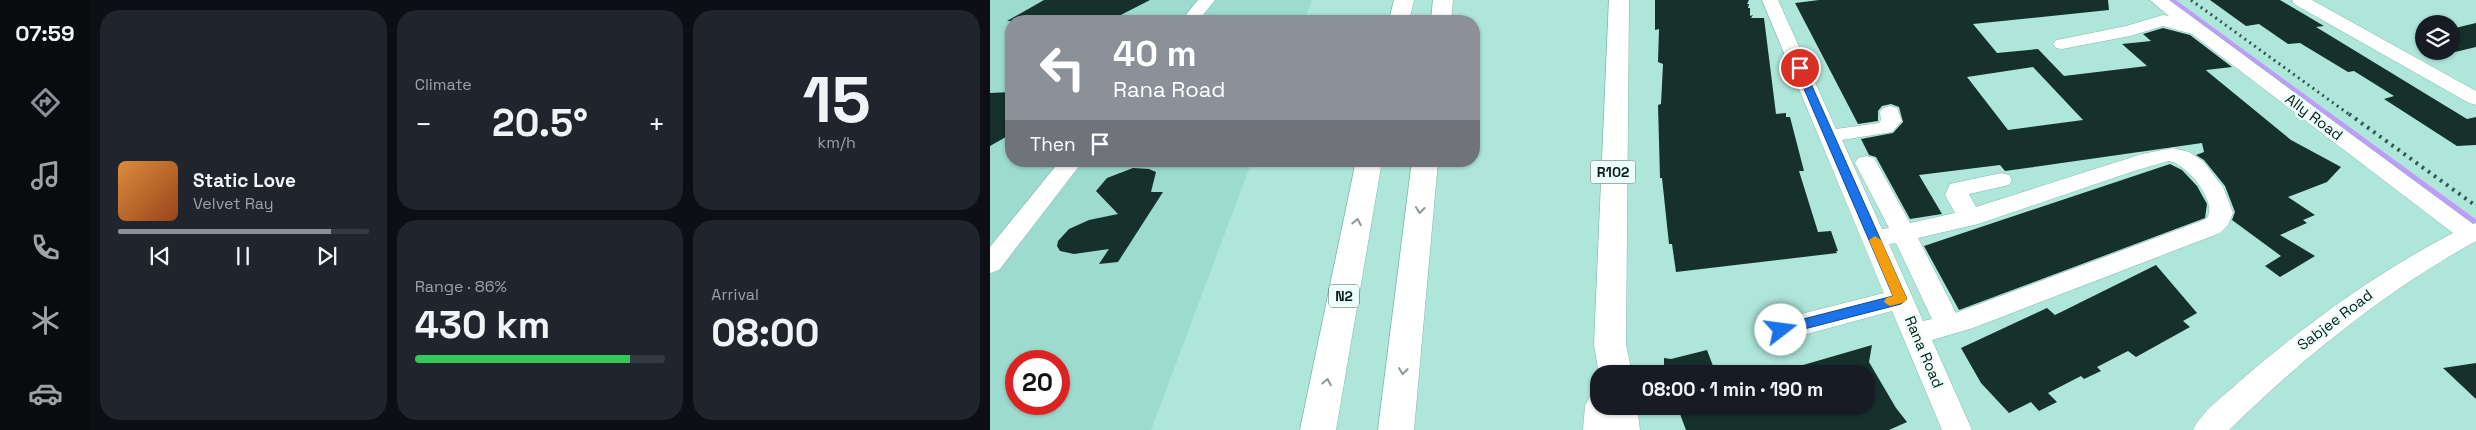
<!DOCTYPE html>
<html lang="en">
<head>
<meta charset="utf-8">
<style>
	body { margin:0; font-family:"Space Grotesk",sans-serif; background:#20242c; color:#f1f3f6; height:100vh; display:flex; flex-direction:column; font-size:19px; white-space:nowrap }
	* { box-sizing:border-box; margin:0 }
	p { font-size:16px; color:#9ea1a6 }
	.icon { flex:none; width:28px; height:28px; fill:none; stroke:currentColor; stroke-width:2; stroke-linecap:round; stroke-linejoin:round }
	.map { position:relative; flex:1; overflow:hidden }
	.drawer { display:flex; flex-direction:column; gap:10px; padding:10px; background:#0d0f14; width:900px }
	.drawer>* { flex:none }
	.hud { position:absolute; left:15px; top:15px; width:475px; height:152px; border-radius:20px; box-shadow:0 1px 4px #0004; background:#8c9099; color:#fff; overflow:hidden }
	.fabs { position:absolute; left:1425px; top:15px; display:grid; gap:10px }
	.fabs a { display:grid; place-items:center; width:45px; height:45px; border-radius:50%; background:#171b24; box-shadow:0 1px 4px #0004; font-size:25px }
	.speed { position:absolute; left:15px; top:350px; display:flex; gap:10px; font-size:25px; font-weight:700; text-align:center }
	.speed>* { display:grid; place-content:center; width:65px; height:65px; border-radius:50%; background:#171b24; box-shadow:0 1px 4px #0004; line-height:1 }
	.speed .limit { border:8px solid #d22; background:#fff; color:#111 }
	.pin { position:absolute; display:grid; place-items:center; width:42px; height:42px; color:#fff; margin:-21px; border:2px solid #fff; border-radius:50%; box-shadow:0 1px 5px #0007 }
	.me { position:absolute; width:55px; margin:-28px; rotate:75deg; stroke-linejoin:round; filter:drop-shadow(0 0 4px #0008) }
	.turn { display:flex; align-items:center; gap:18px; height:105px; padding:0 25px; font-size:22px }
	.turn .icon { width:65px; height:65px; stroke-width:2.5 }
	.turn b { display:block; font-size:35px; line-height:42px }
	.then { display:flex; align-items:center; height:48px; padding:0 25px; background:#0003; gap:10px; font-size:19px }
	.big { font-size:38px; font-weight:800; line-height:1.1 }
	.drawer .tile { flex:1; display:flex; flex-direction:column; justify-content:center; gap:8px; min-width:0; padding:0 18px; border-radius:20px; background:#20242c }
	.drawer .dial { align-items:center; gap:0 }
	.dial b { font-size:65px; line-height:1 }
	.song { display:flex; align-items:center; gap:15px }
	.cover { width:60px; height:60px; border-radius:8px; background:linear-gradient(135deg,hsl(30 70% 55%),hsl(20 70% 35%)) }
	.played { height:5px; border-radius:2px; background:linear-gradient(90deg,#8c9099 85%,#363941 85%) }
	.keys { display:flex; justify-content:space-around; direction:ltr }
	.heat { display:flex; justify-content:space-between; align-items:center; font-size:28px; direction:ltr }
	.charge { height:8px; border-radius:4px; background:linear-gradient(90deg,#34c759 86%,#363941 0) }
	.drawer .tiles { flex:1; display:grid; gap:10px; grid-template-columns:repeat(3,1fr) }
	.tile:first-child { grid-row:span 2 }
	.trip { position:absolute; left:600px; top:365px; width:285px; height:50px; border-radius:20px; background:#171b24; box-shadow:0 1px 4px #0004; font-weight:800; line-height:50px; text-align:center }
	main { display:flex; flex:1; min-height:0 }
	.tab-bar { display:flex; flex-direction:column; width:90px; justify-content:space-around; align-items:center; background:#090b0e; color:#9ea1a6 }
	.tab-bar .icon { width:35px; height:35px }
	.tab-bar .selected { color:#8c9099 }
	.tab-bar b { font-size:22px; color:#f1f3f6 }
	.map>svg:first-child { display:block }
	.built { fill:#9cdbce; fill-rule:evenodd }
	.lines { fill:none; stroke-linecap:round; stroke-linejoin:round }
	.stream-far1 { stroke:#be9cf7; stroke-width:4.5 }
	.stream { stroke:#be9cf7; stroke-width:5.5 }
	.building { fill:#16302b; fill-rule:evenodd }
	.minor-casing { stroke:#84b9ae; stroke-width:1 }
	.major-casing { stroke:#84b9ae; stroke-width:1 }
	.highway-casing { stroke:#84b9ae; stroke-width:1 }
	.minor { fill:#fff; fill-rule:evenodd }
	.major { fill:#fff; fill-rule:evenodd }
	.highway { fill:#fff; fill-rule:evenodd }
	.rail-far1 { stroke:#365650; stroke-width:3; stroke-dasharray:2 4; stroke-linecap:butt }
	.rail { stroke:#365650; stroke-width:4; stroke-dasharray:2.5 5; stroke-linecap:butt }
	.oneway { stroke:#8f9998 }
	.route { fill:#1a73e8; stroke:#114b97 }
	.slow { fill:#f59e0b }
	.labels { text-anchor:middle; stroke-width:5; stroke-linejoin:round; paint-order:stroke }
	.shield { fill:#eefefa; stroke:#4c605c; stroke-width:1 }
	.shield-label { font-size:14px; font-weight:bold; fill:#071d19 }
	.street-label { font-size:15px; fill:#071d19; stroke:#eefefa }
</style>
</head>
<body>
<main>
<nav class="tab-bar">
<b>07:59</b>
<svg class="icon selected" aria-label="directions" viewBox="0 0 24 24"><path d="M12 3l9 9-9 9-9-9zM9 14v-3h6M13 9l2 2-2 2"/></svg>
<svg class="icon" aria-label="music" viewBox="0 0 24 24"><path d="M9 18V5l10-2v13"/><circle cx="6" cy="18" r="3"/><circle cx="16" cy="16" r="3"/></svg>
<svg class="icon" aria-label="phone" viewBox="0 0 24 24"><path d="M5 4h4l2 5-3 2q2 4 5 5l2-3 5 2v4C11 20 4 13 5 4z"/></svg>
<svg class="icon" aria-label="climate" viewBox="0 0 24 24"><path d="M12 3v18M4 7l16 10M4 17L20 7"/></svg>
<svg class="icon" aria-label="car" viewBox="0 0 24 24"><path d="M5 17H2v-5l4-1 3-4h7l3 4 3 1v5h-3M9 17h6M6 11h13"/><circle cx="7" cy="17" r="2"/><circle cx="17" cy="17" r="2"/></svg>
</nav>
<section class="drawer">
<div class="tiles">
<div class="tile">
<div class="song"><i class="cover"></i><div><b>Static Love</b><p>Velvet Ray</p></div></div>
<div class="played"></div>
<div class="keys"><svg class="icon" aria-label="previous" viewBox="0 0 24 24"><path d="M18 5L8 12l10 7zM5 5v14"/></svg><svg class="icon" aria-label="pause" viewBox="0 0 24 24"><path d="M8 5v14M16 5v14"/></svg><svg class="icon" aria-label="next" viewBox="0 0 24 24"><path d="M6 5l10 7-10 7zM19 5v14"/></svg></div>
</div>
<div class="tile"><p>Climate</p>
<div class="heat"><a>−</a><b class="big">20.5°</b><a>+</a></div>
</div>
<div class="tile dial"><b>15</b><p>km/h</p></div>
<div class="tile"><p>Range · 86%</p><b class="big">430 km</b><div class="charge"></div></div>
<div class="tile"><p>Arrival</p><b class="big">08:00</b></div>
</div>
</section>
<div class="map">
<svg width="1486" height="430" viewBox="0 0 1486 430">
	<rect width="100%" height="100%" fill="#afe6da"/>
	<path class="built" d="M0,0H322L314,21H21V161H262L161,430H0ZM26,361H69V404H26Z"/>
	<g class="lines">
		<path class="stream-far1" d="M1182,0L1339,115"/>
		<path class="stream" d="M1337,114L1486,223"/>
	</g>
	<path class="building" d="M54,0H160L119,21H17Z
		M665,0H759L757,4H759L758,8H760V16L763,15L761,18H774L786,114L796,113V117H800L814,171H809L828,232L841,231L848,251H846L847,253L686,272L682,244H679L672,178H670L668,105L671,104L673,64L668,62L669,29L665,30Z
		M829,0H1118L1119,10L983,24L1007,53L1048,49L1074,76L1157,66L1132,44L1161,41L1153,34L1173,28L1200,35L1242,67L1216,70L1218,72L1301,140L1351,167L1337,182L1298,197L1325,215L1313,220L1317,223L1290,235L1325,256L1290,277L1275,266L1291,256L1242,220L1245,212L1235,186L1214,160L1206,155L1214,152L1212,143L1015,171L1010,165L929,175L952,214L920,219L886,157L879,155L871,139L903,133L913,122L909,107L901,104L892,106L888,111V121L868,124L805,3ZM1043,67L1093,120L1018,130L977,77Z
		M1220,0H1290L1334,26L1326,27L1477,119L1486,117V145L1467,146L1394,99L1404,96L1364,71L1358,72L1310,43L1298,44L1269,24L1256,26Z
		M1486,23V47L1461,53V29Z
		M21,92V134L0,146V93Z
		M1180,164L1192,170L1207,186L1217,204L1215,218L969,310L934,246Z
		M143,168L159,169L166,172L161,192H173L128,262L109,264L119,249L84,254L70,251L67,246L68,241L79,229L99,220L128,214L106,191L117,178Z
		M1166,265L1207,313L1193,321L1200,327L1146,357L1138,351L1107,367L1111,371L1094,379L1091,376L1058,393L1067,402L1049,411L1041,402L1019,413L991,383L971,348L1057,308L1065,315Z
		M882,345L879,362L906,408L917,422L899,430H696L687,406H876V374H796V370Z
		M717,350L726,374H674V358L681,359Z
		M1486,363V399L1453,368Z"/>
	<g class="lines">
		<defs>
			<path id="minor" d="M208,0H225L208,21H191Z
				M772,0H788L846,129L889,123L891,120L890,112L893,108L900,106L907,108L912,121L902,132L852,140L892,229L899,228L865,163L868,158L876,156L884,158L920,223L965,213L955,195L960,184L1011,173L1019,175L1022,180L1019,185L979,194L986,207L1152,154L1183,148L1199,152L1213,161L1233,187L1243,213L1238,225L1230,233L983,328L942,340L982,430H952L902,311L791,341L781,337L777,330L781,323L791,319L894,293ZM1178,161C1196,162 1230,204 1216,219L968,312L966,313L928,238L988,224L1141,172ZM906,243L942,319L933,321L899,244Z
				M1160,0H1179L1483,224L1486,223V241C1394,292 1314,357 1239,430H1203C1212,411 1234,396 1250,381C1316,324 1386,273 1463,233L1202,34L1173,26L1140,36L1072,49L1066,48L1063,44L1066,40L1072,39L1136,26L1173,15L1179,16Z
				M1302,0H1322L1486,91V105L1479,103L1304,4Z
				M70,161H93L9,270L0,273V247Z"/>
			<path id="major" d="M619,0H639L636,344L642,374L609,375L604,344Z
				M609,393V406H647L650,430H593L595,406L600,396Z"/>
			<path id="highway" d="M404,0H424L419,21H399Z
				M443,0H463L461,21H441Z
				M366,161H392L346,430H310Z
				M422,161H448L424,430H388Z"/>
		</defs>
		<use href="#minor" class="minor-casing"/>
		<use href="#major" class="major-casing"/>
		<use href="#highway" class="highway-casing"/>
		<use href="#minor" class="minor"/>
		<use href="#major" class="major"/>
		<use href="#highway" class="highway"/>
		<path class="rail-far1" d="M1201,0L1360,115"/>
		<path class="rail" d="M1359,114L1486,206"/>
	</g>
	<defs><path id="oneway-chevron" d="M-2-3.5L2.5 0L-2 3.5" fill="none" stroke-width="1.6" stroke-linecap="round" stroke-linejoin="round" transform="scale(1.25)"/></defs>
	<g class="oneway">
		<use href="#oneway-chevron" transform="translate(430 210) rotate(96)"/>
		<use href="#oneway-chevron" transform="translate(367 222) rotate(-79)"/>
		<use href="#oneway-chevron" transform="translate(413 371) rotate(96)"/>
		<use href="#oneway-chevron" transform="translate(337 382) rotate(-79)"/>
	</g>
	<path class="route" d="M806,66L814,68L917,299L911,304L791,335L786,334L784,330L786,326L903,296L805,68Z"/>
	<path class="slow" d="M885,236L891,240L917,299L915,302L900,306L894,302L896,298L903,296L879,240Z"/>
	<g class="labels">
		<g class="shield">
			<rect x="600.5" y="160.5" width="45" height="23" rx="4"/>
			<rect x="339" y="284.5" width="30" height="23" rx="4"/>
		</g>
		<g class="shield-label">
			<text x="623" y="177">R102</text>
			<text x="354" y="301">N2</text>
		</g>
		<g class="street-label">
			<text transform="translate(1324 117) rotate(37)" y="5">Ally Road</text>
			<text transform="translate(1345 320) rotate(-37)" y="5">Sabjee Road</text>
			<text transform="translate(934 352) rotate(67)" y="5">Rana Road</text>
		</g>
	</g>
</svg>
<div class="fabs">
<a><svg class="icon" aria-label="layers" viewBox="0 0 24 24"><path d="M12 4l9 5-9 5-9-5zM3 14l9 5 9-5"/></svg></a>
</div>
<div class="speed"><div class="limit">20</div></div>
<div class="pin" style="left:810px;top:68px;background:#d93025"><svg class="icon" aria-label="arrive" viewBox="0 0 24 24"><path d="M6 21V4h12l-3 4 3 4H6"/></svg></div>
<svg class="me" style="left:791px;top:330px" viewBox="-20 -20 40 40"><circle r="19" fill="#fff"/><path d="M0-13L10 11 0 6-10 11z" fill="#1a73e8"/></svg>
<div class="trip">08:00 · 1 min · 190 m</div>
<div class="hud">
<div class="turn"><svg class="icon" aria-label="left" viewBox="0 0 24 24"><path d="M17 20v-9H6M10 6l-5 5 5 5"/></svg><div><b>40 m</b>Rana Road</div></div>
<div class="then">Then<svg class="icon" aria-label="arrive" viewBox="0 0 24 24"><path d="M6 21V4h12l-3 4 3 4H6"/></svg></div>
</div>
</div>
</main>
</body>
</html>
